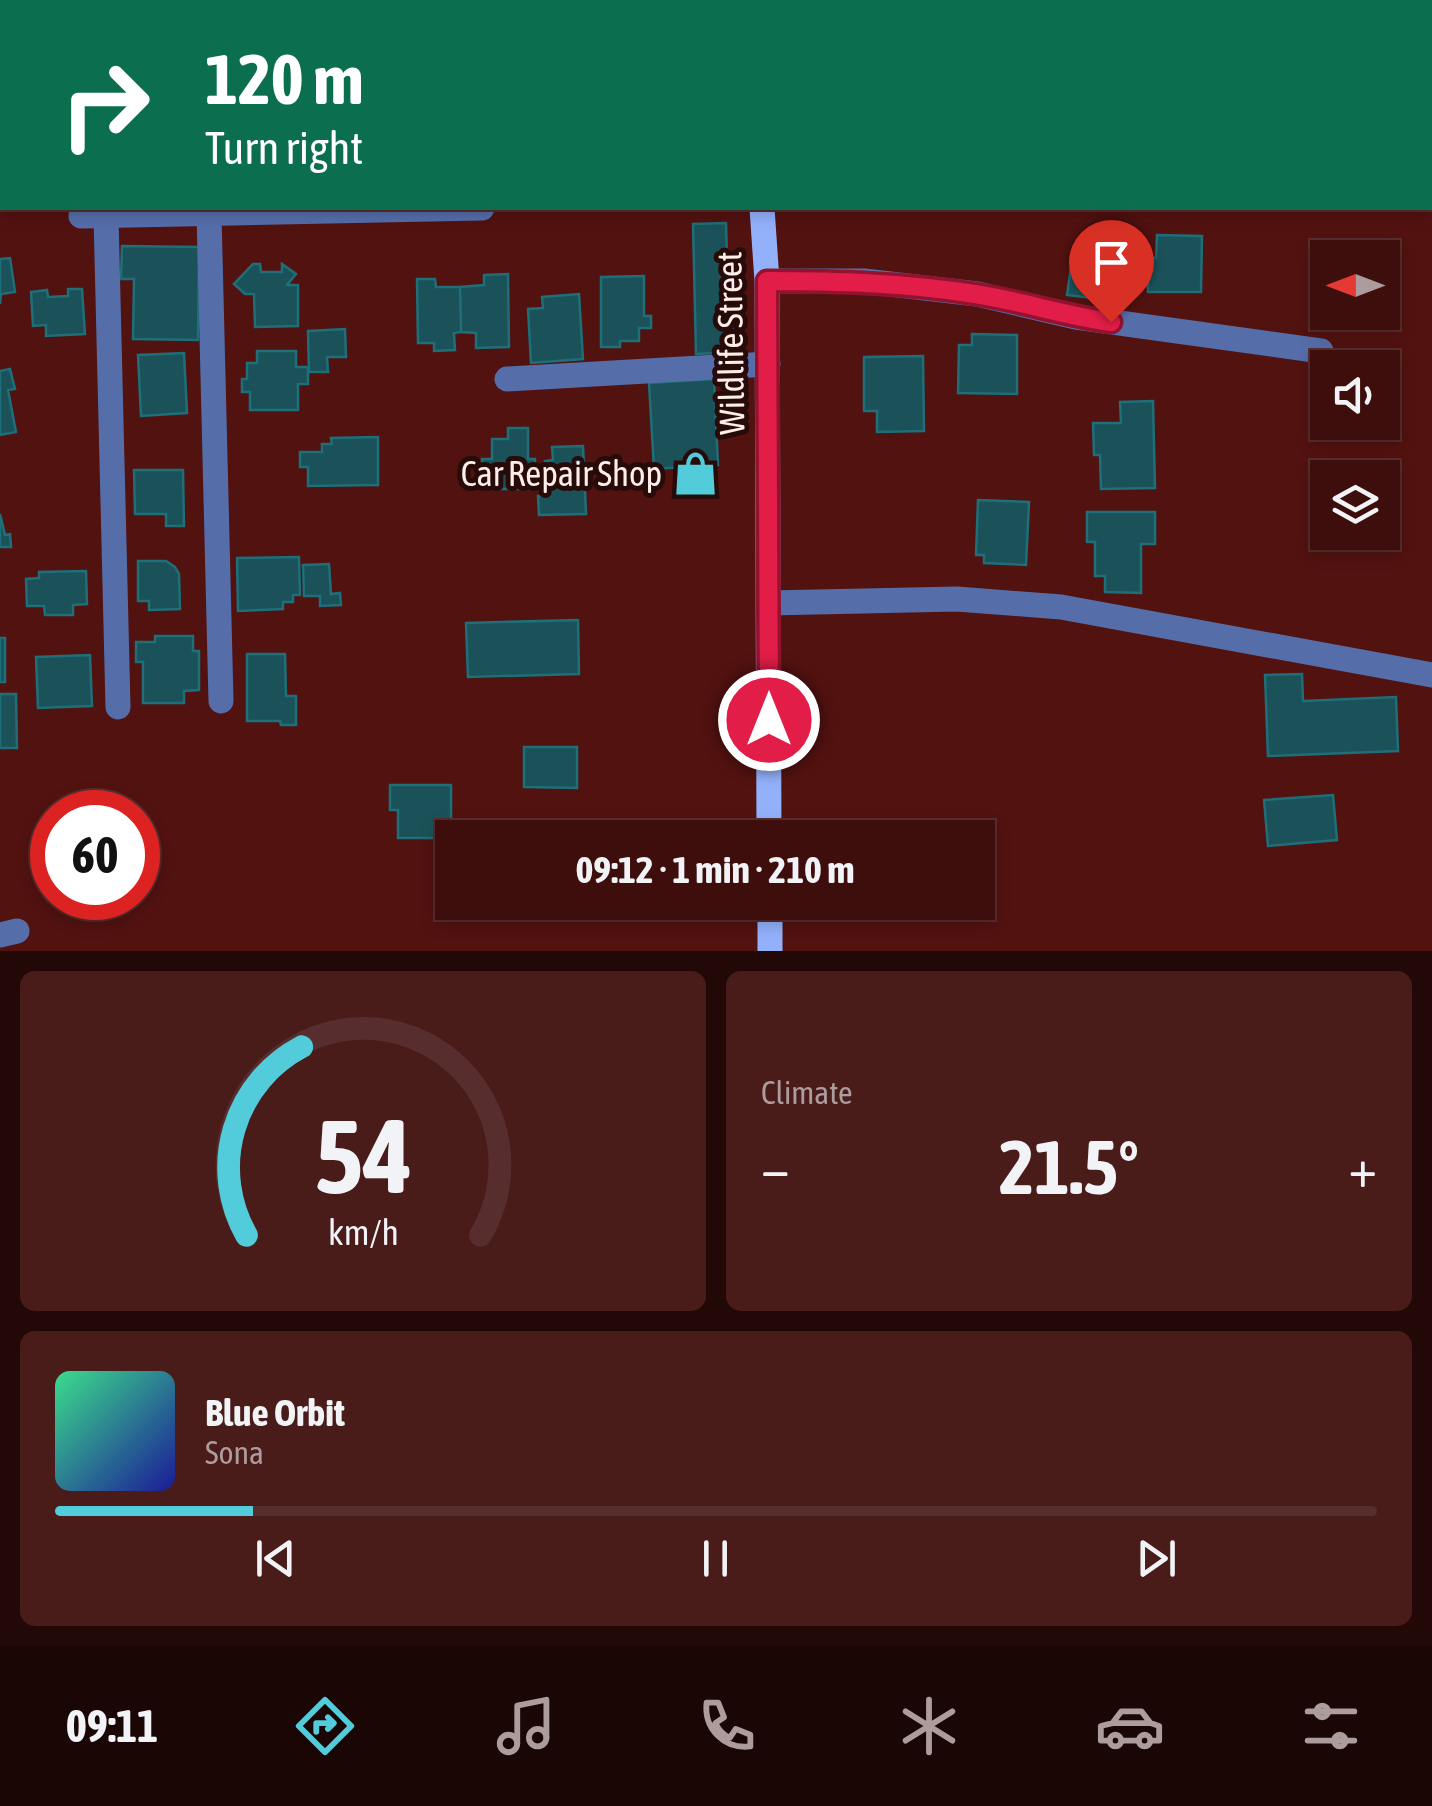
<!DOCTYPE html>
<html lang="en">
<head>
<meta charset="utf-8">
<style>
	body { margin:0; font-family:"Asap Condensed",sans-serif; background:#491c1a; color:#f1f3f6; height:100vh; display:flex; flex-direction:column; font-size:38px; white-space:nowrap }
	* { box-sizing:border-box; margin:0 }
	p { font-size:32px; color:#ad9c9d }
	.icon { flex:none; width:55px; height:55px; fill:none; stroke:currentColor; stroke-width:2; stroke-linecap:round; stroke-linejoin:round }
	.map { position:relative; height:951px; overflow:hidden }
	.panel { display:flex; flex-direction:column; gap:20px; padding:20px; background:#220807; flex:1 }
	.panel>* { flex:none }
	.top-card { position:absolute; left:0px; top:0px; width:1432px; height:210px; box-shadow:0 5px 15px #0003,0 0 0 2px #572e2d; background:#0b6e4f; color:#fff; overflow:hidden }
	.needle { width:65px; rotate:270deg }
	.tools { position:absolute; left:1310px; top:240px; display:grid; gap:20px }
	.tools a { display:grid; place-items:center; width:90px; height:90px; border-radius:0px; background:#3e0e0c; box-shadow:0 5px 15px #0003,0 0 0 2px #572e2d; font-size:50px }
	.speed { position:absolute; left:30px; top:790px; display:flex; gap:20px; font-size:50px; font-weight:700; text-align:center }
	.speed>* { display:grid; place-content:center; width:130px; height:130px; border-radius:50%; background:#3e0e0c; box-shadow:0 5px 15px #0003,0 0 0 2px #572e2d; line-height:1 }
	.speed .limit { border:15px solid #d22; background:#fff; color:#111 }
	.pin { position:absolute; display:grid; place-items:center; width:85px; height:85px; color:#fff; margin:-102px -42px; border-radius:50% 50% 50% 0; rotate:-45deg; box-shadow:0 0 10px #0007 }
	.pin .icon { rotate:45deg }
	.me { position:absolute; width:110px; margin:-55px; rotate:0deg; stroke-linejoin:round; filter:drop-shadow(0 0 8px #0008) }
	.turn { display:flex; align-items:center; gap:35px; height:210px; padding:0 40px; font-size:45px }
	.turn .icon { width:130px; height:130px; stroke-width:2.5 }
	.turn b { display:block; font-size:70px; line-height:85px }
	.big { font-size:75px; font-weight:700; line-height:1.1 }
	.panel .card { flex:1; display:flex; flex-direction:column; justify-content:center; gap:15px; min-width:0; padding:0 35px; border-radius:15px; background:#491c1a }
	.panel .dial { align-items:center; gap:0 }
	.dial svg { height:260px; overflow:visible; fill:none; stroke:#572e2d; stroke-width:7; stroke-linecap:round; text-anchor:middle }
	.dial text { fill:#f1f3f6; stroke:none }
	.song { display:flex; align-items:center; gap:30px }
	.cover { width:120px; height:120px; border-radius:15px; background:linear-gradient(135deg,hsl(150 70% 55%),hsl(240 70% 35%)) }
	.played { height:10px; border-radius:5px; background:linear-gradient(90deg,#52cbda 15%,#572e2d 15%) }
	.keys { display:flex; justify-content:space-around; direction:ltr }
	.heat { display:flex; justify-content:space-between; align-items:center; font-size:55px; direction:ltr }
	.panel .tiles { flex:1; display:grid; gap:20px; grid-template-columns:1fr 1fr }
	.card:last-child { grid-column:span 2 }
	.trip { position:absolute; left:435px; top:820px; width:560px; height:100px; border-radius:0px; background:#3e0e0c; box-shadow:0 5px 15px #0003,0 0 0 2px #572e2d; font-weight:700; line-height:100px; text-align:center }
	.menu { display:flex; height:160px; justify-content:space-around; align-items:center; background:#190605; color:#ad9c9d }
	.menu .icon { width:70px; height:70px }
	.menu .current { color:#52cbda }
	.menu b { font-size:45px; color:#f1f3f6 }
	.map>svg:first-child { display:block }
	.building { fill:#1b5259; stroke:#1d6f79; stroke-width:2.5 }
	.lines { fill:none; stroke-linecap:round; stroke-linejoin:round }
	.minor { stroke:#556eaa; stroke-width:25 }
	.major { stroke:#93b1fb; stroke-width:25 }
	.route-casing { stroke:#92132f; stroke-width:25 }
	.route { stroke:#e11d48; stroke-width:18 }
	.labels { text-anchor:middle; stroke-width:10; stroke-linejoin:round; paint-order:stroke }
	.street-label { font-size:35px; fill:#feedea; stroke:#270b09 }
	.poi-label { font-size:35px; fill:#feedea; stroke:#270b09; text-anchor:end }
</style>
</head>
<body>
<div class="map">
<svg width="1432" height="951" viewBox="0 0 1432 951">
	<rect width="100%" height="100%" fill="#521210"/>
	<path class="building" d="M726,223L728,299H736L737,352L696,354L693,224Z
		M1157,235L1202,236L1201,292H1148V258H1156Z
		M122,246L199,247L198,340L133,339L134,279H121Z
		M1074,246L1122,253L1116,301L1067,295Z
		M10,258L15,292L1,294L0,304V259Z
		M253,264H260L261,272H282V264L296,274L287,285H298V326L255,327L254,294H245L234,284Z
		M508,274L509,347L476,348V333L461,332L460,287L484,285V275Z
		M644,276V316H651V328H639V341H620V347H601V277Z
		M417,279H435L436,287H460L461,332L454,333L455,350L434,351V343H418Z
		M68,289H82L85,334L46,336V325L33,326L31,292L47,290L48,297L68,296Z
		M579,294L583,359L531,363L528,309L543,308L542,297Z
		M345,329L346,357H327L328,372H309L308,331Z
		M972,334L1017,335V394L958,393L959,345H972Z
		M257,351H296V367H308V384H298V410H250V392H242V379H247V363H257Z
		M184,353L187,413L141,416L138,355Z
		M923,356L924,431L877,432V411H864V357Z
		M10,369L15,389L8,390L16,432L0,435V371Z
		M714,379L718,465L654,469L649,383Z
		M1153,401L1155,488L1101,489L1100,455H1094L1093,423H1121L1120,402Z
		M508,428H528V459H535V478H541V489H493V475H482V459H492V439H508Z
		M378,437V485L308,486V467H300V452H322V444H332L331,438Z
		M583,446L586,514L539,515L538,496H546L545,461L553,460L552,447Z
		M134,470H183L184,526H166V514H135Z
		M978,500L1029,502L1026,565L984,563V555H976Z
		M1087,512H1155V544H1141V593L1105,592V576H1095V542H1087Z
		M0,514L5,535L10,534L11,547H0Z
		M299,557L300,595H293V602H283V609L238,611L237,558Z
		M138,561H166L175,567L179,574L180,609L149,610V601H138Z
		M329,564L331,594L340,593L341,605L320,606V596H304L303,565Z
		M86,571L87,604L73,605V615H45L44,606H27L26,579L39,578V572Z
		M578,620L579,674L468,677L466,623Z
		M155,636H193V651H199V690L184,691V703H143V662H136V642H155Z
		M0,638H5V682H0Z
		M247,654H285L286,696H296V725H281L280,721H247Z
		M90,655L92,706L38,708L36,657Z
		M1302,674L1303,701L1396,697L1398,751L1268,756L1265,675Z
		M0,694H16L17,748H0Z
		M524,747H577V788L524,787Z
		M390,785H451V838H398V810H390Z
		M1333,795L1337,840L1268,846L1264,800Z
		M549,902H590L591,914L549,915Z"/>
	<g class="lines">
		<path class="minor" d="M200,0L202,2
			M310,2L326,0
			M209,214L221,701
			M81,216L482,208
			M106,216L118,707
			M767,281H864L977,294L1076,317L1321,351
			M507,379L768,364
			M769,603L957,599L1061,607L1432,675
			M0,935L17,931"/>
		<path class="major" d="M754,0V2
			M762,208L767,281L769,838
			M770,902V951"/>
	</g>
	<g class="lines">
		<defs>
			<path id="route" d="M769,720L767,281C837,281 905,283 975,294C1021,301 1065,316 1111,322"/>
		</defs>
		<use href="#route" class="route-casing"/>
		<use href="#route" class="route"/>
	</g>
	<defs>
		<symbol id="shop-bare" viewBox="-9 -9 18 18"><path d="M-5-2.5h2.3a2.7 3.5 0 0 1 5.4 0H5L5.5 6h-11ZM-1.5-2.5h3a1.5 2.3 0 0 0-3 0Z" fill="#52cbda" stroke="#270b09" stroke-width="2.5" paint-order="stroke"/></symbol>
	</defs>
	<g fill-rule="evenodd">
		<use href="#shop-bare" x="664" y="442" width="63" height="63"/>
	</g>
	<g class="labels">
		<g class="street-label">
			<text transform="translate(731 343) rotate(-91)" y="12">Wildlife Street</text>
		</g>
		<g class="poi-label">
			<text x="662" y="486">Car Repair Shop</text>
		</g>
	</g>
</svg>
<div class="tools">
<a><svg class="needle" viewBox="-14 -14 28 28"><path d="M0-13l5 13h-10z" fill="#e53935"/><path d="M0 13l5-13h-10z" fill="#ad9c9d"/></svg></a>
<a><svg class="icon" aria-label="sound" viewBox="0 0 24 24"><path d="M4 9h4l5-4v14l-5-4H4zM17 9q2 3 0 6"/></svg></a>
<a><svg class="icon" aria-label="layers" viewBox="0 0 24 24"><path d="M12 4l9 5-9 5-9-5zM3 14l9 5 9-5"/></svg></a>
</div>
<div class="speed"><div class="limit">60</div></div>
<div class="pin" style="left:1111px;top:322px;background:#d93025"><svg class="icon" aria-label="arrive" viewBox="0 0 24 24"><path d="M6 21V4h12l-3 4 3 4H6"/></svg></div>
<svg class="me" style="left:769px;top:720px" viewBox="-20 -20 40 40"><circle r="17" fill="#e11d48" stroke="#fff" stroke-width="3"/><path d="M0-11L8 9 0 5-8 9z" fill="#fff"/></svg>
<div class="trip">09:12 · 1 min · 210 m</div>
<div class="top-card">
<div class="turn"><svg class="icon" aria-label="right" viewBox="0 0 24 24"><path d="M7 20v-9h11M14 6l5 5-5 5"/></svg><div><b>120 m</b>Turn right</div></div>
</div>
</div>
<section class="panel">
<div class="tiles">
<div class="card dial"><svg viewBox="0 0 100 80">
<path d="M14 69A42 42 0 1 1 86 69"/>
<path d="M14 69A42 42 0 0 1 31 11" stroke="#52cbda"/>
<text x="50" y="56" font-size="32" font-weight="700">54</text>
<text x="50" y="72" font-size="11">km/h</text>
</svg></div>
<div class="card"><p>Climate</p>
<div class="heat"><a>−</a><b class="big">21.5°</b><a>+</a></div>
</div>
<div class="card">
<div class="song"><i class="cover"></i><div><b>Blue Orbit</b><p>Sona</p></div></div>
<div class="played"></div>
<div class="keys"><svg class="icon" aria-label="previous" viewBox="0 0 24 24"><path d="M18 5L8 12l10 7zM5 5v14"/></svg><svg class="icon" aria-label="pause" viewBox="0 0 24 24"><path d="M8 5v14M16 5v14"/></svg><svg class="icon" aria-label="next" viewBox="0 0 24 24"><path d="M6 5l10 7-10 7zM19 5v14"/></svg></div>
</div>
</div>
</section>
<nav class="menu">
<b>09:11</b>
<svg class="icon current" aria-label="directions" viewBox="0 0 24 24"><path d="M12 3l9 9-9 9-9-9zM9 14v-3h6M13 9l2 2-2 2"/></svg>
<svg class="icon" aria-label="music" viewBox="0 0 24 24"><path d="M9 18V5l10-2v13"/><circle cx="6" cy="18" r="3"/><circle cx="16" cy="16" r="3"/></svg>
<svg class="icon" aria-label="phone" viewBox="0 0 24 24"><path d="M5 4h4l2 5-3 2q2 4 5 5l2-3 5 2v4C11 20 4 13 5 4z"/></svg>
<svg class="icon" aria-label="climate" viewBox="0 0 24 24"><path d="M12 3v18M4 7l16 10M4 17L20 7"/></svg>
<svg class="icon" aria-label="car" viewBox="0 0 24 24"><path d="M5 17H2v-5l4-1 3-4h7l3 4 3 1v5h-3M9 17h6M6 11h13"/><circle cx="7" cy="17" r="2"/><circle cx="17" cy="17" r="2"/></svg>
<svg class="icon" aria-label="filters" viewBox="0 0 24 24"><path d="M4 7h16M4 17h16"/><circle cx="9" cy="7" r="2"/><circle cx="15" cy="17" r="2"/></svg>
</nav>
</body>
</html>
